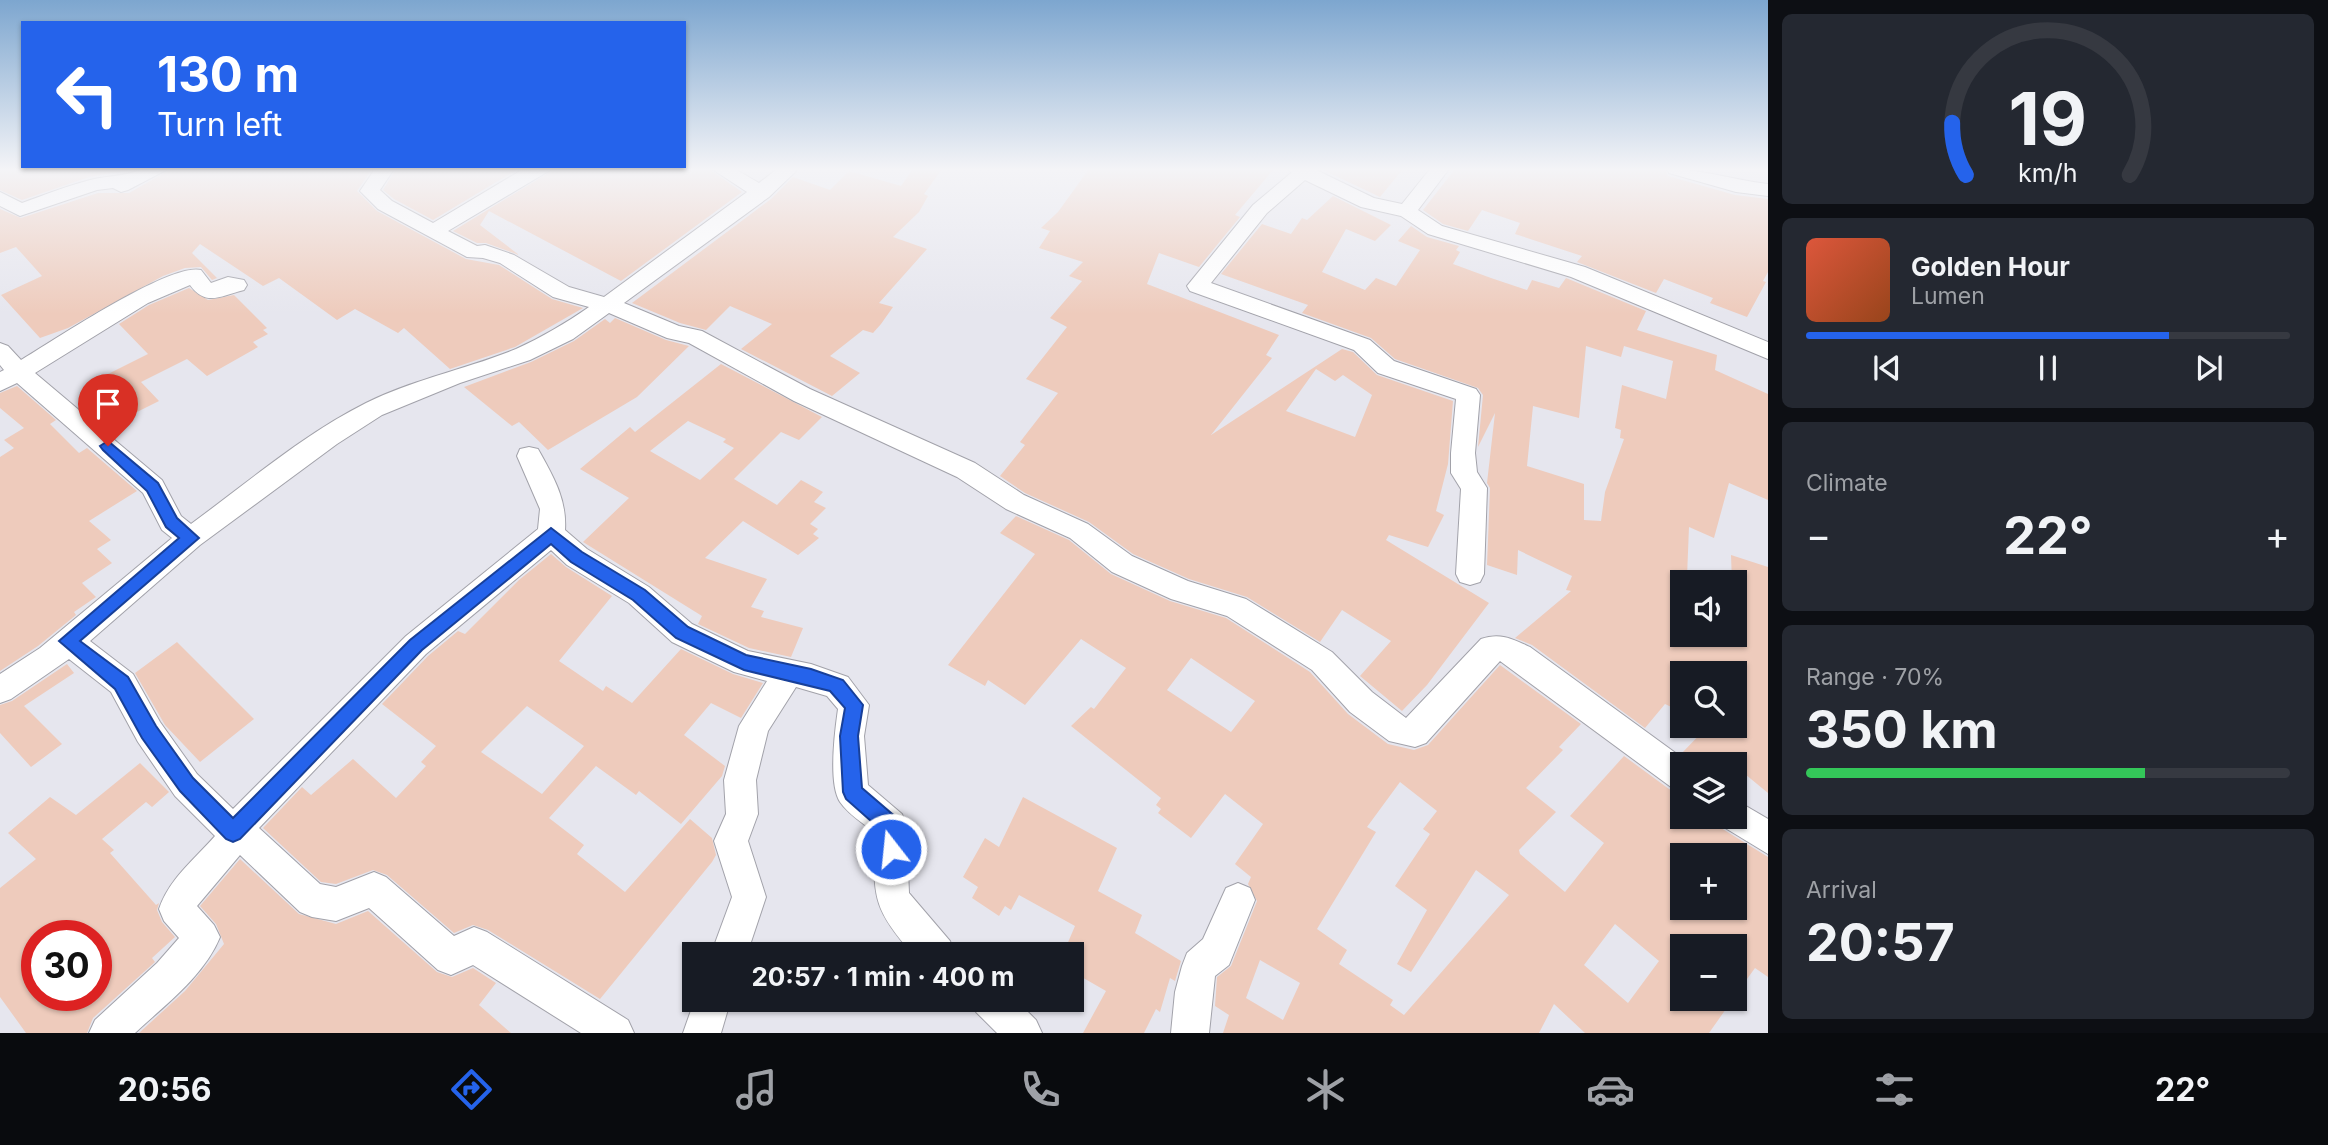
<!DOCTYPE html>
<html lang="en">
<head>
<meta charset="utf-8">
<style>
	body { margin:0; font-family:Inter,sans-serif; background:#242831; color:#f1f3f6; height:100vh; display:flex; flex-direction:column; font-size:26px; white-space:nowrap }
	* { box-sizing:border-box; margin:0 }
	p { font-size:23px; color:#9ea1a6 }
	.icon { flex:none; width:38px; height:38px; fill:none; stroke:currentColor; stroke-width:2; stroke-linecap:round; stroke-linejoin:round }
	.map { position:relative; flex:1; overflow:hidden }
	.side { display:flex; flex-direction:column; gap:14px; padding:14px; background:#0d0f14; width:560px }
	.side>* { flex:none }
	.top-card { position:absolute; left:21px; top:21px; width:665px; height:147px; border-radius:0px; box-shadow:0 2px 5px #0004; background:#2563eb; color:#fff; overflow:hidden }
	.controls { position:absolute; left:1670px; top:570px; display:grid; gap:14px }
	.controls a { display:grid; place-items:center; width:77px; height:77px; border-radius:0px; background:#171b24; box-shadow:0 2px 5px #0004; font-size:35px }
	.speed { position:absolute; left:21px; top:920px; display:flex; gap:14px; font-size:35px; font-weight:700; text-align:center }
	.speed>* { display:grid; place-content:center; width:91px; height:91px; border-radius:50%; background:#171b24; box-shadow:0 2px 5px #0004; line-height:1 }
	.speed .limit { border:10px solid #d22; background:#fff; color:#111 }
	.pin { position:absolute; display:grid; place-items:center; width:60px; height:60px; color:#fff; margin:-72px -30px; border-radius:50% 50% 50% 0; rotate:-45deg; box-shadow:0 0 7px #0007 }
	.pin .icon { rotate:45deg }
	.me { position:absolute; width:77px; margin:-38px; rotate:344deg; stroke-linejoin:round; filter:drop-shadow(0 0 5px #0008) }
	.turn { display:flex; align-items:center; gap:24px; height:147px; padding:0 21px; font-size:32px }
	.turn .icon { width:91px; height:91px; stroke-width:2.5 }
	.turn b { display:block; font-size:49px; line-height:60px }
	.big { font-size:52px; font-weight:700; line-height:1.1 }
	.side .tile { flex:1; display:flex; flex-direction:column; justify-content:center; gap:10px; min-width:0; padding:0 24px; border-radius:10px; background:#242831 }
	.side .dial { align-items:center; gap:0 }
	.dial svg { height:182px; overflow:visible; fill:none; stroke:#363941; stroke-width:7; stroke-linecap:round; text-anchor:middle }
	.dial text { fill:#f1f3f6; stroke:none }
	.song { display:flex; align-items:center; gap:21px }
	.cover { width:84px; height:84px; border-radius:10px; background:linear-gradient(135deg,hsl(10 70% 55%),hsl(20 70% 35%)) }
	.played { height:7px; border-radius:4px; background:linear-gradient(90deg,#2563eb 75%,#363941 75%) }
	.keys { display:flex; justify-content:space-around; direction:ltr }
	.heat { display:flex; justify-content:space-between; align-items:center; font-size:38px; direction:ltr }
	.charge { height:10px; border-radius:5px; background:linear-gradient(90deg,#34c759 70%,#363941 0) }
	.trip { position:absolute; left:682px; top:942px; width:402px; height:70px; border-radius:0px; background:#171b24; box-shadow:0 2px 5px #0004; font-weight:700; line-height:70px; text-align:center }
	.tab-bar { display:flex; height:112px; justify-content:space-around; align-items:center; background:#090b0e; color:#9ea1a6 }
	.tab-bar .icon { width:49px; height:49px }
	.tab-bar .current { color:#2563eb }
	.tab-bar b { font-size:32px; color:#f1f3f6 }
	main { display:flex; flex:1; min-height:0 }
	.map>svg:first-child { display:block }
	.building { fill:#eecbbc; fill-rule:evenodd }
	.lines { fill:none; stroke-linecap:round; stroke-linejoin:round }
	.minor-casing { stroke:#a2a2aa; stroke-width:2 }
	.minor { fill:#fff; fill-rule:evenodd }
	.route { fill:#2563eb; stroke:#184099; stroke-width:2 }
</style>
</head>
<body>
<main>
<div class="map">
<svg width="1768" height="1033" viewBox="0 0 1768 1033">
	<rect width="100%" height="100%" fill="#e6e6ee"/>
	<path class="building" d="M0,169H134L89,177L22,200L0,190Z
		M171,169H372L357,191L377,211L466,259L499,265L552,299L583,308L515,347L450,369L404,328L398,333L355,309L337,320L279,278L263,286L200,244L192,253L217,278L212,280L201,267L185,268L163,276L68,328L40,338L1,295L42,276L16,247L0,253V209L21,218L98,193H129Z
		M396,169H518L433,220L394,199L383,190Z
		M555,169H709L742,192L621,281L489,211L480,225L519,255L486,243H477L453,231Z
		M913,169H942L924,194L928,196L919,212L893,237L927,249L879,303L893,307L881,324L873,333L863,330L830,356L860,373L832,396L741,349L772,324L730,306L706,330L680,323L632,303L771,199L793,177L830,190L849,171L901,186Z
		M1089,169H1274L1235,215L1240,217L1199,267L1159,253L1147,284L1279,335L1266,355L1272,358L1211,435L1342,349L1353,352L1377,375L1453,401L1448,464L1436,511L1444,515L1428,547L1389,535L1386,540L1489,603L1427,685L1402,711L1360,676L1391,641L1342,610L1320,642L1247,597L1189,579L1133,554L1089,522L1025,493L1000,476L1025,445L1020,442L1058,393L1026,379L1067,327L1050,318L1082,281L1069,276L1083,262L1039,248L1050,231L1041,228L1058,212ZM1316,369L1335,381L1343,375L1372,395L1355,437L1286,411Z
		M1321,169H1403L1380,197Z
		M1455,169H1665L1668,176L1735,195L1768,199V272L1763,281L1766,282L1747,317L1710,303L1713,298L1664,279L1656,293L1577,262L1582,256L1515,234L1520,223L1482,210L1468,231L1443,224L1423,210Z
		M1333,196L1391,225L1375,241L1346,229L1322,272L1365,290L1376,278L1396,286L1420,250L1398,241L1411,226L1427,237L1459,246L1456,250L1460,252L1453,264L1491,278L1527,290L1532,280L1559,288L1566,278L1646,311L1637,330L1717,355L1715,370L1768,394V500L1729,483L1714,538L1689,527L1687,577L1682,575V635H1734L1731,555L1768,567V793L1734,765H1695L1681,754L1708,726H1734V674H1682V712L1665,704L1645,728L1532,645L1515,638L1571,591L1566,590L1572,576L1518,550L1517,575L1487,565L1490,488L1487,483L1495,413L1478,447L1483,395L1478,388L1395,359L1371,338L1302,313L1308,305L1221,274L1262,224L1291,234L1302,218L1307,220ZM1586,346L1621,357L1624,346L1673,361L1666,399L1622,385L1615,428L1621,430L1620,438L1624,439L1605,492L1601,521L1584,520V484L1527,466L1533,406L1579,418Z
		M189,288L208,300L234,295L267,328L263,330L268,334L253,342L258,347L207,376L187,359L141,382L159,401L137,412L117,392L107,397L92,382L148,354L119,324L149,305Z
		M615,318L666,340L689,346L637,397L548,450L519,422L512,426L464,387L531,362L574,341L605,319L610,323Z
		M721,364L822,417L799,440L781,432L734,479L777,505L801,480L823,492L814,502L826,508L810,524L818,529L813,534L819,538L798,555L743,521L705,558L767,579L751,607L764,611L761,617L803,628L791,657L749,648L698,624L702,616L583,542L629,498L580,469L630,427L635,432ZM688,421L726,439L723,442L734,448L700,480L650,451Z
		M17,386L56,420L50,424L79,453L87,448L137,491L89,521L111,540L97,549L112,563L82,583L96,597L74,612L76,615L38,646L0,671V457L14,448L4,440L24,428L0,408V393Z
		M1016,516L1069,540L1111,574L1170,601L1226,618L1310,672L1348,714L1388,744L1414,750L1428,745L1500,665L1581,724L1559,747L1563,750L1526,788L1556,812L1519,850L1520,854L1565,892L1604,843L1570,816L1624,756L1669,789L1682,793V817H1717L1721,828L1768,857V977L1755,968L1734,997V947H1682V999H1733L1709,1033H1585L1554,1004L1539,1033H1223L1229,1015L1215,1006L1217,977L1231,966L1257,901L1248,884L1251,877L1235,864L1263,824L1225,794L1191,838L1158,813L1161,809L1156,805L1161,798L1071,726L1091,707L1094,709L1126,668L1081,639L1025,705L988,680L985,686L948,665L1035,554L1000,533ZM1191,658L1255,701L1231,732L1167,690ZM1400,782L1437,811L1423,829L1430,834L1395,886L1427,910L1397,964L1411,972L1476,870L1509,895L1404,1015L1390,1005L1393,1000L1339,964L1347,950L1317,929L1376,832L1367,827ZM1682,856H1734V908H1682ZM1615,924L1659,961L1628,1003L1584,965ZM1260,960L1300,983L1283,1020L1246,998Z
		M551,554L566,567L612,596L559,661L603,691L606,686L632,703L681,649L733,674L763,683L741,718L711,703L684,735L725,766L722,776L681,824L639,791L636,795L596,766L549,818L584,845L577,854L625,892L690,819L712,838L716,855L712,862L600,999L488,930L473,925L454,933L387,875L373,870L336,884L321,882L263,828L302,787L311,795L353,759L396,798L426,766L421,762L436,746L382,704L428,656L458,631L465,634L519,580ZM527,706L584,746L542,794L481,752Z
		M177,642L254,719L200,762L165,725L135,673Z
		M67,664L74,673L24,706L62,744L31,767L0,733V705L12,701Z
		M140,763L169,792L152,807L146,802L102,839L114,850L110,853L156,905L159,903L157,910L162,922L175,937L152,958L155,962L93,1018L87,1033H26L0,997V888L36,859L8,833L50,797L76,815ZM37,936H96V956L107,969L96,978V996H37Z
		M1023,797L1117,848L1098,891L1142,915L1135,933L1181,961L1175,981L1170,978L1160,1012L1156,1009L1144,1033H1083L1106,991L1073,972V954H1063L1075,926L1019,895L1011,910L1005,906L999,916L972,898L978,887L963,877L985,838L999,847Z
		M240,859L299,914L336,924L368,911L437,972L452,977L473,968L496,983L479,1005L511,1033H139L185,991L224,944L216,924L200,906Z"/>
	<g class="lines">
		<defs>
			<path id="minor" d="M142,169H168L128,190L121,192L113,188L97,190L20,216L0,206V192L22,203C44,195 67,186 90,180C109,175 125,177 142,169Z
				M375,169H394L380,190L392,201L433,223L520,171L552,169L448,231L477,246L485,245L514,255L569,287L604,297L747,192L712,169H735L759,183L777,169H798L769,197L624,303L679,326L702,331L810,389L975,463L1024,495L1088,524L1132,556L1188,581L1246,599L1332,652L1372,692L1406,718L1481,639C1500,632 1513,639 1530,647L1692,765H1682V791L1671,787L1500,661L1426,743L1415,747L1389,741L1350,712L1312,670L1227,616L1171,599L1112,572L1070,538L1006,509L957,477L794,401L689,343L667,338L609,313L573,339L530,360L460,383L382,415L337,444L200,545L90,641L133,674L160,722L197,774L233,809L406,636L538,529L540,509L517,456L520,449L529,447L538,449C553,476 567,499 565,530L587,549L649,587L692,624L748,651L811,664L848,677L869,705L864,736L868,785L902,814L906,825L909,893L950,941L955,954H913C869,905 875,894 874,832C863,823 848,814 840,802C828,784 835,730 838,709L827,696L796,687L768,731L756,780L758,814L748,841L766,897L747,954H711L732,897L714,841L726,814L724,780L739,726L767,681L734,672L672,642L629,603L567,565L551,550L426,654L259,828L320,884L336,887L374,872L386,877L454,936L474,927L487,932L628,1020L634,1033H581L473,965L451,975L438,970L369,908L336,921L312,917L300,912L240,855L197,906L214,925L220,937C204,976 165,1005 135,1033H89L95,1020L157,963L179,938L164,921L159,909C169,879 194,860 215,836L175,796L138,742L111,692L69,659L11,699L0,703V674L40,648L172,538L162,530L143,493L17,383L0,391V372L4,370L0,365V343L8,346L21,360C53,341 170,262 201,270L211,283L228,277L244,280L247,285L244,290C220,296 206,307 190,285L148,303L35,373L162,480L181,516L191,524C247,483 304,434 366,403C414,379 467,369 516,349C542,337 566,323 589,307L553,297L500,263L483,258L467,257L378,209L360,191Z
				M1289,169H1314L1374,198L1402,204L1430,169H1449L1418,210L1442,226L1585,267L1768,342V359L1571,277L1428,234L1401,216L1361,207L1305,180L1267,213L1211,283L1370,340L1394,361L1476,389L1480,395L1475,453L1477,472L1487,488L1484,574L1480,582L1470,585L1460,582L1456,574L1461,489L1451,473V453L1456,399L1378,373L1354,350L1190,291L1187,286L1253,205L1291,173Z
				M1667,169C1702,169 1733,180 1768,184V196L1736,192L1669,173Z
				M1734,799L1768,819V854L1722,826L1719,817H1734Z
				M1238,883L1250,888L1255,900L1229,965L1215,976L1209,1033H1171L1175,992L1182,966L1187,953L1203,939L1226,888Z
				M695,999H731L721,1033H683Z
				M971,999H1015L1036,1020L1042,1033H997L976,1012Z"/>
		</defs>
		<use href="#minor" class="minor-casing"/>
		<use href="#minor" class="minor"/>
	</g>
	<linearGradient id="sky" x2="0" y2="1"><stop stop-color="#7da6cf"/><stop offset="0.54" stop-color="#f4f4f7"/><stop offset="1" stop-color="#f4f4f7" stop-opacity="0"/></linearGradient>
	<rect width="1768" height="314" fill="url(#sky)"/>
	<path class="route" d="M108,441L158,483L177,518L199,538L80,641L128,677L156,726L193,778L233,818L410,640L551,528L582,552L645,590L688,627L746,655L811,669L843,680L863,705L858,736L862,788L897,818L901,849L898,856L891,859L883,856L880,829L846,799L843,792L840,736L845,708L830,691L744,670L676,638L633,600L571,562L551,544L422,650L240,839L233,842L226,839L180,791L142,738L115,689L59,641L179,538L166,527L147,491L103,450L100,446Z"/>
</svg>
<div class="controls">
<a><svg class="icon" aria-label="sound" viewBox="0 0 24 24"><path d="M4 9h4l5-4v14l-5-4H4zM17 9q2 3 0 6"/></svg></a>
<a><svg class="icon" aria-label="search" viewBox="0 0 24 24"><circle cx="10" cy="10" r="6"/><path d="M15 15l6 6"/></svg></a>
<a><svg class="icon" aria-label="layers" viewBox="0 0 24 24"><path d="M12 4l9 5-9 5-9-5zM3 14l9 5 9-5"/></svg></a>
<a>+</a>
<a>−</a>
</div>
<div class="speed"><div class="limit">30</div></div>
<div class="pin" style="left:108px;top:446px;background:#d93025"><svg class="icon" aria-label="arrive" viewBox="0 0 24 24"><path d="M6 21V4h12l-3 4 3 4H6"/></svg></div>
<svg class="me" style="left:891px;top:849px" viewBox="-20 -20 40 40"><circle r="17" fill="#2563eb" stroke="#fff" stroke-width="3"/><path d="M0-11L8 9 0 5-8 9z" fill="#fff"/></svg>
<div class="trip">20:57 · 1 min · 400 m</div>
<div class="top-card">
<div class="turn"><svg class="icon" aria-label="left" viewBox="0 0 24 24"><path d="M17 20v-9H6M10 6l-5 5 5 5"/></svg><div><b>130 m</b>Turn left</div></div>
</div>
</div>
<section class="side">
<div class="tile dial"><svg viewBox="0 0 100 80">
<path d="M14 69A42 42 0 1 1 86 69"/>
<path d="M14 69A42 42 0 0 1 8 46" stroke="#2563eb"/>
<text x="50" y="56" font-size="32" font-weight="700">19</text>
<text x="50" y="72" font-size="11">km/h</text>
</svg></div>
<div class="tile">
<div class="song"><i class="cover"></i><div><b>Golden Hour</b><p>Lumen</p></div></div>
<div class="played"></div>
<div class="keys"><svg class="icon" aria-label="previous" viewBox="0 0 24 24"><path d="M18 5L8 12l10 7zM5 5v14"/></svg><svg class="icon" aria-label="pause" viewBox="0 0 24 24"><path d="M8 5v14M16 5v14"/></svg><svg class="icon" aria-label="next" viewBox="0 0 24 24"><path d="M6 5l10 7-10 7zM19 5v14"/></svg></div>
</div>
<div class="tile"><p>Climate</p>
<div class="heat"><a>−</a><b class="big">22°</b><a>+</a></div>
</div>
<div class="tile"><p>Range · 70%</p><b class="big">350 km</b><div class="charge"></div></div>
<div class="tile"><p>Arrival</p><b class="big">20:57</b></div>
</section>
</main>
<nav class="tab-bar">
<b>20:56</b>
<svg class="icon current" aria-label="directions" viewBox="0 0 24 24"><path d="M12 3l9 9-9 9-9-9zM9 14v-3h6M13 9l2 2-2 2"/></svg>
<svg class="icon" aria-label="music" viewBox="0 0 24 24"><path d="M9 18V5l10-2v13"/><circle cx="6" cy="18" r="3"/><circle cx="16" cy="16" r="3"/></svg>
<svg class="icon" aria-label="phone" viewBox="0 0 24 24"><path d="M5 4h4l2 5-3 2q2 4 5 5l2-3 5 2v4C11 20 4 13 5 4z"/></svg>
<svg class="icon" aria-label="climate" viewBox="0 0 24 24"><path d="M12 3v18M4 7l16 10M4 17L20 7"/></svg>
<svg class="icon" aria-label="car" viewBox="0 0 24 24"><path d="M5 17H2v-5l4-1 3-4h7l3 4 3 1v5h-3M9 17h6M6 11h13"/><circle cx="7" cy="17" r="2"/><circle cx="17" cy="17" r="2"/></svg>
<svg class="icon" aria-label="filters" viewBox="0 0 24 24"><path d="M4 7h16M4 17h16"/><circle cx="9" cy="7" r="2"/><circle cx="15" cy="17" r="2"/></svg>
<b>22°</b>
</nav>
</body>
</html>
